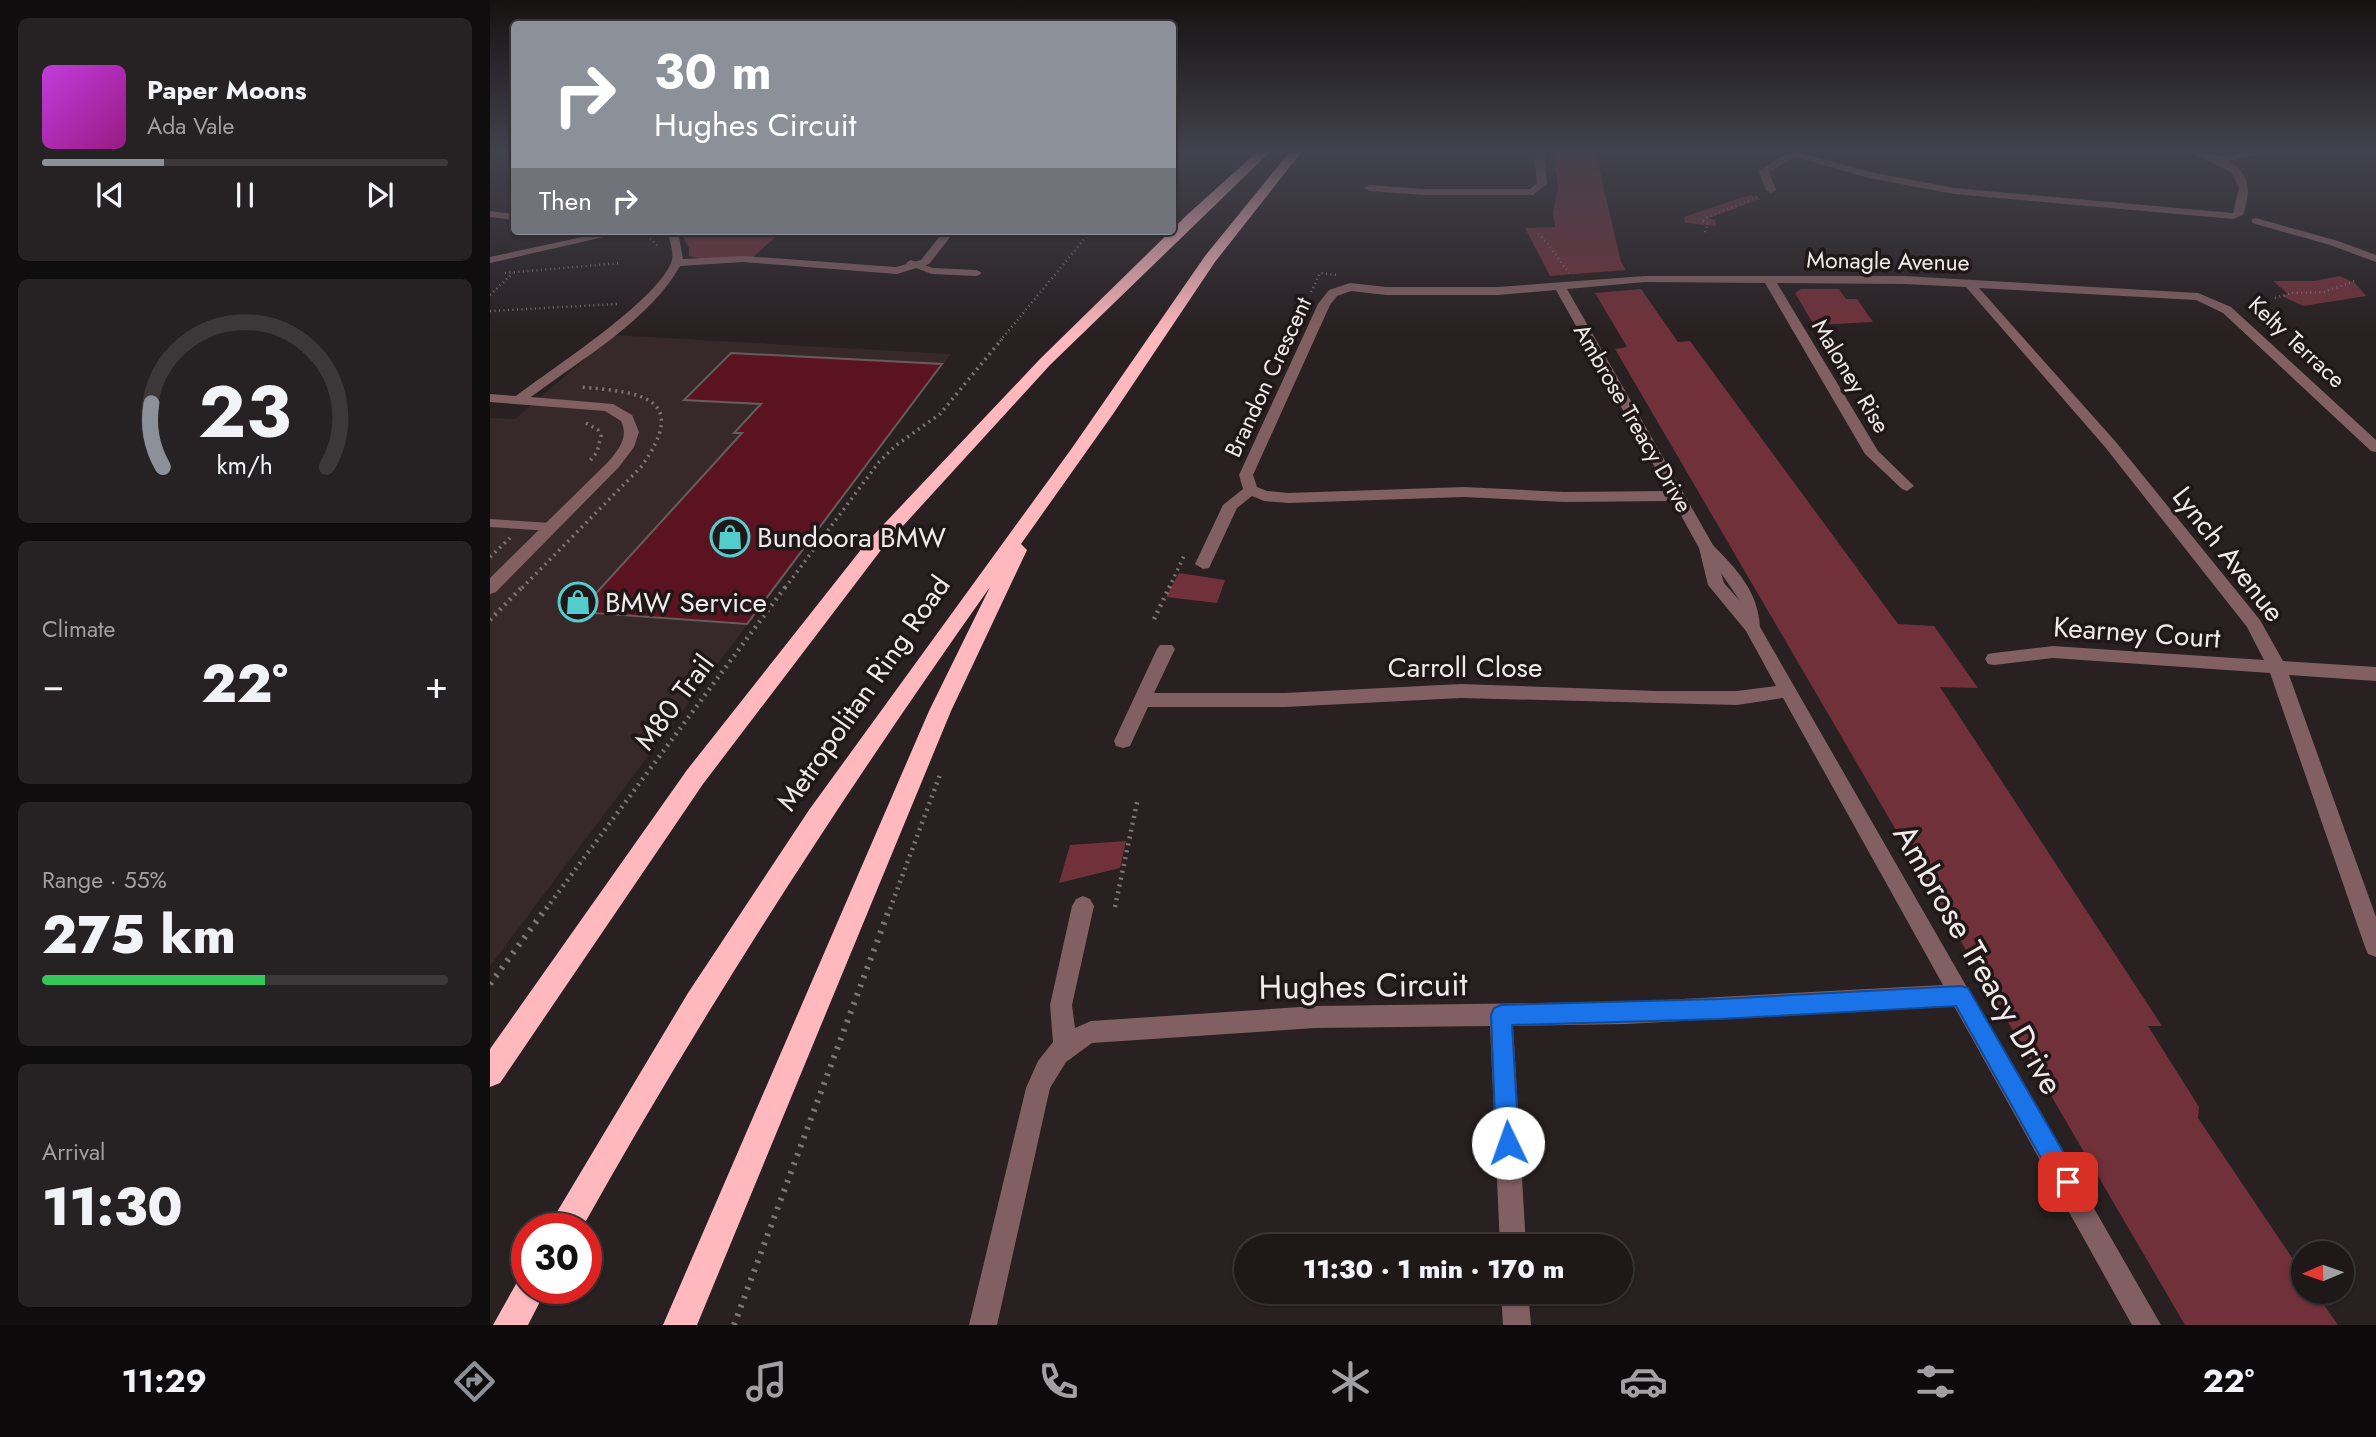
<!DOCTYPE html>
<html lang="en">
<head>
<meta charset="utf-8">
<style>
	body { margin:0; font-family:Jost,sans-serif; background:#262122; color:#f1f3f6; height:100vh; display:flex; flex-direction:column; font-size:26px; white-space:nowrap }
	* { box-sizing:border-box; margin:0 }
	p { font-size:23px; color:#a1a0a2 }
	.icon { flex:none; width:38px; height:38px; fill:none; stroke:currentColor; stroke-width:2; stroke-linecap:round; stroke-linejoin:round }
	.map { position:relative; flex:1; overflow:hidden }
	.sheet { display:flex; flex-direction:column; gap:18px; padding:18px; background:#100d0e; width:490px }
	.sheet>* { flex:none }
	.guide { position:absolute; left:21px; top:21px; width:665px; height:214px; border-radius:7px; box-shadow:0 2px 5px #0004,0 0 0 2px #3c3738; background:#8c9099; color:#fff; overflow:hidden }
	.needle { width:46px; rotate:268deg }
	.tools { position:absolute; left:1801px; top:1241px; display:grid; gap:14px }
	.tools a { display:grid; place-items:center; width:63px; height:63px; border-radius:50%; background:#1e1819; box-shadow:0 2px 5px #0004,0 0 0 2px #3c3738; font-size:35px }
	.speed { position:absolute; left:21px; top:1213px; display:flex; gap:14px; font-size:35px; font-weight:700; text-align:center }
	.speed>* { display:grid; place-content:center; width:91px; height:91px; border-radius:50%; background:#1e1819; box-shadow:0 2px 5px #0004,0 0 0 2px #3c3738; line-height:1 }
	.speed .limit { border:10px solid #d22; background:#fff; color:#111 }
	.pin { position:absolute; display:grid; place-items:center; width:60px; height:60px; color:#fff; margin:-30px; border-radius:14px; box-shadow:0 4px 10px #0006 }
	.me { position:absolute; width:77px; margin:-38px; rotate:357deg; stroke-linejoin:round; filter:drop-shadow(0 0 5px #0008) }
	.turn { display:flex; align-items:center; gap:24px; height:147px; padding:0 28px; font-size:32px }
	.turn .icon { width:91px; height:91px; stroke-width:2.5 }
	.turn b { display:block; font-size:49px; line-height:60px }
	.then { display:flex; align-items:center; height:66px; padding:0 28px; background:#0003; gap:14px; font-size:26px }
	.big { font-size:52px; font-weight:800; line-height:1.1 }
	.sheet .widget { flex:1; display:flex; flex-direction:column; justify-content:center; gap:10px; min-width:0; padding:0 24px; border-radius:10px; background:#262122 }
	.sheet .dial { align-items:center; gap:0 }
	.dial svg { height:182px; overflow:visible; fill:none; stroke:#3c3738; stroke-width:7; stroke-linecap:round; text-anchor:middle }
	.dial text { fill:#f1f3f6; stroke:none }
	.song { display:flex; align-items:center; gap:21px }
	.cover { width:84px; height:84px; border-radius:10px; background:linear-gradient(135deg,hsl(290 70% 55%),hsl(310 70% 35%)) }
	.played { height:7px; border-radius:4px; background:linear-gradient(90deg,#8c9099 30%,#3c3738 30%) }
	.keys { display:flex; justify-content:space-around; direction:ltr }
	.heat { display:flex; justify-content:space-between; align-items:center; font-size:38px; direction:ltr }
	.charge { height:10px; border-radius:5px; background:linear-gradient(90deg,#34c759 55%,#3c3738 0) }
	.trip { position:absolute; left:744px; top:1234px; width:399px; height:70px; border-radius:35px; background:#1e1819; box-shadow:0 2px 5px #0004,0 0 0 2px #3c3738; font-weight:800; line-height:70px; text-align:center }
	.menu { display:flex; height:112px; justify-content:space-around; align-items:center; background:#0c0a0a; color:#a1a0a2 }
	.menu .icon { width:49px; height:49px }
	.menu .active { color:#8c9099 }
	.menu b { font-size:32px; color:#f1f3f6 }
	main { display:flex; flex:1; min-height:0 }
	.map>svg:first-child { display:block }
	.built { fill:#37292a }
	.green { fill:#71313a }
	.building { fill:#5b1322; stroke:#655c5c; stroke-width:2 }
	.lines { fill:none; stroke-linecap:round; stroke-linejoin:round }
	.path-far3 { stroke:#7d7677; stroke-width:2.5; stroke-dasharray:1 3.5; stroke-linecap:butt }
	.path-far2 { stroke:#7d7677; stroke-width:3.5; stroke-dasharray:2 4.5; stroke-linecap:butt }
	.path-far1 { stroke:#7d7677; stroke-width:4.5; stroke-dasharray:2 5; stroke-linecap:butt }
	.path { stroke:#7d7677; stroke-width:6; stroke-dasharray:2.5 7; stroke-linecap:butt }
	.lane { fill:#825f62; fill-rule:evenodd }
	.street { fill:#825f62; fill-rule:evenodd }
	.highway { fill:#ffb8be; fill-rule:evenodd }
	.route { fill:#1a73e8; stroke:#114b97; stroke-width:2 }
	.labels { text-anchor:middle; stroke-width:7; stroke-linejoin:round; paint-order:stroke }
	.far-street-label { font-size:23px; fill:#f0eaea; stroke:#1f1718 }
	.poi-label { font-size:28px; fill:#f0eaea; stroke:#1f1718; text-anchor:start }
	.street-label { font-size:28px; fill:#f0eaea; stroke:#1f1718 }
	.near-street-label { font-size:33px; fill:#f0eaea; stroke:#1f1718 }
</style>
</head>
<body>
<main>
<section class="sheet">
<div class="widget">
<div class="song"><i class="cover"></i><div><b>Paper Moons</b><p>Ada Vale</p></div></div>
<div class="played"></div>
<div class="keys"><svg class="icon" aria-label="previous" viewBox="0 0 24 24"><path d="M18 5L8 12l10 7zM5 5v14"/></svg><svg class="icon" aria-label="pause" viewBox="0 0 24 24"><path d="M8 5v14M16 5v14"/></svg><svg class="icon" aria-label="next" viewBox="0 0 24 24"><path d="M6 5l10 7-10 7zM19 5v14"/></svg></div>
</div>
<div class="widget dial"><svg viewBox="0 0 100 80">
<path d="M14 69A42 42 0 1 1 86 69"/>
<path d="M14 69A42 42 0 0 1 9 41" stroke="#8c9099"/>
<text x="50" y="56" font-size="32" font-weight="700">23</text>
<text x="50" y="72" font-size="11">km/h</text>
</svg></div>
<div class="widget"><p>Climate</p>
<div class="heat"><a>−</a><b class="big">22°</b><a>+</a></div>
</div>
<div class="widget"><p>Range · 55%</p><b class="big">275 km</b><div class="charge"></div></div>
<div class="widget"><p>Arrival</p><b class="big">11:30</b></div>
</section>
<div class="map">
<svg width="1886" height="1325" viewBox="0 0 1886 1325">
	<rect width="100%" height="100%" fill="#282021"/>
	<path class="built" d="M123,335L461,354L0,966V418L25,419Z"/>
	<path class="green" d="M1064,150H1105L1131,262L1136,270L1060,276L1035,228L1065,227L1063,213L1068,187Z
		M1260,195L1271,199L1219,218L1225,220L1226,226L1195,223L1194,217Z
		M190,231H292L263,257L212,259L199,256V248Z
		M1850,276L1865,283L1876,296L1813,306L1792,296L1798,294L1783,281H1824Z
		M1151,289L1188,342L1200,341L1408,624L1444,626L1488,688L1450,687L1672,1026H1658L1709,1107L1708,1118L1813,1274V1292H1825L1848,1325H1695L1125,349L1137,347L1105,293Z
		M1311,289H1349L1356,299H1367L1383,322L1324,325L1305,293Z
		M689,573L735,580L727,603L676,597Z
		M636,841L630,868L569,883L580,845Z"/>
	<path class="building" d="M241,353L452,364L257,624L89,612L252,433H244L271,404L194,400Z"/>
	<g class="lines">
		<path class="path-far3" d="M1215,232L1218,224L1211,220L1269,196
			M1048,234C1059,242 1069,261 1079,273
			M148,235H157L169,247
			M15,273L131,263
			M821,292L830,273L846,275
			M0,295L23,273
			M1785,298L1801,293L1834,292L1867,280
			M0,311L128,304
			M510,341L601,231"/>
		<path class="path-far2" d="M96,423L108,430L111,436L107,452L99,462
			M0,557L20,538
			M32,588L151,467C201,397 151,392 90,387
			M295,588L389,462L405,446L450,414L512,339
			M679,588L694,556"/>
		<path class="path-far1" d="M664,619L680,586
			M0,620L33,586
			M625,907L648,798
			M56,909L296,586
			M400,909L451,772"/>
		<path class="path" d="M0,984L57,907
			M244,1325L400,907"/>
		<path class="lane" d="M421,260L443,268L487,270L492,273L487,276L442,274L418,265L416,263Z
			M0,519L61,523L67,527L61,531L0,527Z"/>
		<path class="street" d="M1044,150H1054L1057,184L1043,195H934L879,191L874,188L879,185L934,189H1040L1047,183Z
			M1286,150H1301L1380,172L1464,188L1743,213L1749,188L1742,173L1697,150H1711L1730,157L1765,150L1770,153L1739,161C1761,175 1761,192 1753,215L1743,219L1464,194L1379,178L1305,157L1279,172L1286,190L1281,193L1276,190L1269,171L1295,154Z
			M0,211L24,214V220L0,217Z
			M1766,218L1848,241L1886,255V262L1840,245L1762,223V219Z
			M120,231H140L0,263V257Z
			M178,231H188L193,259L253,256L406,267L431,260L454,231H465L439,264L407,274L253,262L190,266C161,319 89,361 41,397L123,404L142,415L149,432L144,447L129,467L6,592L0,594V578L119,461C129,449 139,437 131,421L115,411L0,402V394L26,396C63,368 165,302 181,263C185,252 179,241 178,231Z
			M1155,276H1414L1708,293L1741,307L1886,440V452L1881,451L1733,313L1706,300L1489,288L1625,441L1770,620L1793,661L1886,667V681L1799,675L1886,917V957L1878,954L1875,947L1780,673L1563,658L1504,665L1498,664L1495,659L1498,654L1504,653L1563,646L1774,660L1757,627L1615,447L1476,287L1414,284L1287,283L1388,451L1424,486L1417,491L1412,489L1375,454L1275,283L1155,282L1077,289L1223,545C1247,570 1268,591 1270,627L1671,1325H1642L1464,1006L1136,1024L1023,1026L1036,1246H1010L1000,1026L825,1028L602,1043L576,1062L560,1088L507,1325H479L536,1088L548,1061L563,1042L560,1005L582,906L586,899L593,896L600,899L604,906L582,1005L585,1028L601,1021L825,1006L1136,1002L1453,985L1293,698L1247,705L971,698L795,707H658L640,746L633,748L626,746L624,741L667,649L670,645H682L685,649L664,693H795L971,684L1167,691H1247L1286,686L1256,631L1218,585L1209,548L1183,501L1074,502L974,497L798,503L774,501L762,496L747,508L719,568L713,569L705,564L733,505L753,489L749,475L828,304L839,290L860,283L896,287H1008ZM1066,290L1178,491L1074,492L974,487L798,493L777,491L767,487L763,475L840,305L847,296L861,291L896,295H1008ZM1231,573L1250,601L1234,583Z
			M1011,1292H1038L1041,1325H1013Z"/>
		<path class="highway" d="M769,150H782L560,365L391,550L213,784L10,1083L0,1087V1049L197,770L377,542L550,359L698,214Z
			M801,150H813L725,262L623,414L531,544L537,550L461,711L207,1325H173L439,711L500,587C353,795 216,1006 92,1228H60L64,1217L198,993L319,810L582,448L715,256Z
			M37,1274V1288H57L38,1325H3L30,1277Z"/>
	</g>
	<linearGradient id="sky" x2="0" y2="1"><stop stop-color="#161212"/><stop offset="0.45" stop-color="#42424e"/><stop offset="1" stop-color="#42424e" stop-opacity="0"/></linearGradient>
	<rect width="1886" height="335" fill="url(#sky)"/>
	<path class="route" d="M1471,986L1478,988L1586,1174L1589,1182L1586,1190L1578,1193L1569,1190L1466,1006L1230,1019L1022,1025L1029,1143L1026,1151L1018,1154L1010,1151L1006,1143L1001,1015L1004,1008L1011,1005L1230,999Z"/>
	<defs>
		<symbol id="shop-ring" viewBox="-11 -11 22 22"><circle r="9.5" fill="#1f1718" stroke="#53cdcb" stroke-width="1.5"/><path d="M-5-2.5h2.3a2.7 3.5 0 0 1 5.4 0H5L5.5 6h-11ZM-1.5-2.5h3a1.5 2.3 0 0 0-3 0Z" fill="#53cdcb"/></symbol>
	</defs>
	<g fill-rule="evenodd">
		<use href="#shop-ring" x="218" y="515" width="44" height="44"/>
		<use href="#shop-ring" x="66" y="580" width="44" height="44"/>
	</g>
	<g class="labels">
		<g class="far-street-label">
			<text transform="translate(1398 261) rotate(1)" y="8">Monagle Avenue</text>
			<text transform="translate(1807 342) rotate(43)" y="8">Kelty Terrace</text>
			<text transform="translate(1361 376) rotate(59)" y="8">Maloney Rise</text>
			<text transform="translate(778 377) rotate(-65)" y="8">Brandon Crescent</text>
			<text transform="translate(1143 418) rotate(60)" y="8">Ambrose Treacy Drive</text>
		</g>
		<g class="poi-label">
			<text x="267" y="547">Bundoora BMW</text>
			<text x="115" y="612">BMW Service</text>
		</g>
		<g class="street-label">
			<text transform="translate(1739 554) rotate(52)" y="10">Lynch Avenue</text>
			<text transform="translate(1647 632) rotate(4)" y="10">Kearney Court</text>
			<text x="975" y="677">Carroll Close</text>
			<text transform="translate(373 693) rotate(-55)" y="10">Metropolitan Ring Road</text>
			<text transform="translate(184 702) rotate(-53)" y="10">M80 Trail</text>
		</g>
		<g class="near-street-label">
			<text transform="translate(1489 959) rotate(60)" y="12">Ambrose Treacy Drive</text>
			<text transform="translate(873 985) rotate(-1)" y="12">Hughes Circuit</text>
		</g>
	</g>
</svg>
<div class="tools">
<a><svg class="needle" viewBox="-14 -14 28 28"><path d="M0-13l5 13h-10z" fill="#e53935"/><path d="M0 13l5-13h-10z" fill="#a1a0a2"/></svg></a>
</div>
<div class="speed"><div class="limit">30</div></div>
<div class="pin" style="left:1578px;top:1182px;background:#d93025"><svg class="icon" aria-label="arrive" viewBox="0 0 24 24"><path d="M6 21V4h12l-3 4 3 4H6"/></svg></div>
<svg class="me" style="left:1018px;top:1143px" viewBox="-20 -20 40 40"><circle r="19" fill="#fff"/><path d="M0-13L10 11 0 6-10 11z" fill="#1a73e8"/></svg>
<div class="trip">11:30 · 1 min · 170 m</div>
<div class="guide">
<div class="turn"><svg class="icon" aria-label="right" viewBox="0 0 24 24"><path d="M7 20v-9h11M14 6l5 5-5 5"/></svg><div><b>30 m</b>Hughes Circuit</div></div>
<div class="then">Then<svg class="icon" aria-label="right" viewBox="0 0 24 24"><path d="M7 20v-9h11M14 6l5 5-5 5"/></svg></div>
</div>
</div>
</main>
<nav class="menu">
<b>11:29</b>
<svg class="icon active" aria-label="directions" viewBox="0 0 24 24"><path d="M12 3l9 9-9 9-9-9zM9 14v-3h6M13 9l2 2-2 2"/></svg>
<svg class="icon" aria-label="music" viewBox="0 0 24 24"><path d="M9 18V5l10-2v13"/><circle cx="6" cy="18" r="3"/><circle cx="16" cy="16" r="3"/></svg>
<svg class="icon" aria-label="phone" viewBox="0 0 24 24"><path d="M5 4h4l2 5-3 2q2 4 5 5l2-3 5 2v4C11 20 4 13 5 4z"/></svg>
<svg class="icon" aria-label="climate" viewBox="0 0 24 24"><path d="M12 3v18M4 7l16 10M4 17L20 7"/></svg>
<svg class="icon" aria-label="car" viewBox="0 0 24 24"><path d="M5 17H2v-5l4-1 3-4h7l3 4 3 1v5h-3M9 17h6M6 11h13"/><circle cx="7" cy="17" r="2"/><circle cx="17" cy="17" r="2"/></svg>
<svg class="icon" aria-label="filters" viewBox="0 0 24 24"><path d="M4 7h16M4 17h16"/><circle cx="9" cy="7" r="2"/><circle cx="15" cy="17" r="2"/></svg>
<b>22°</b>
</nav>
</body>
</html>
